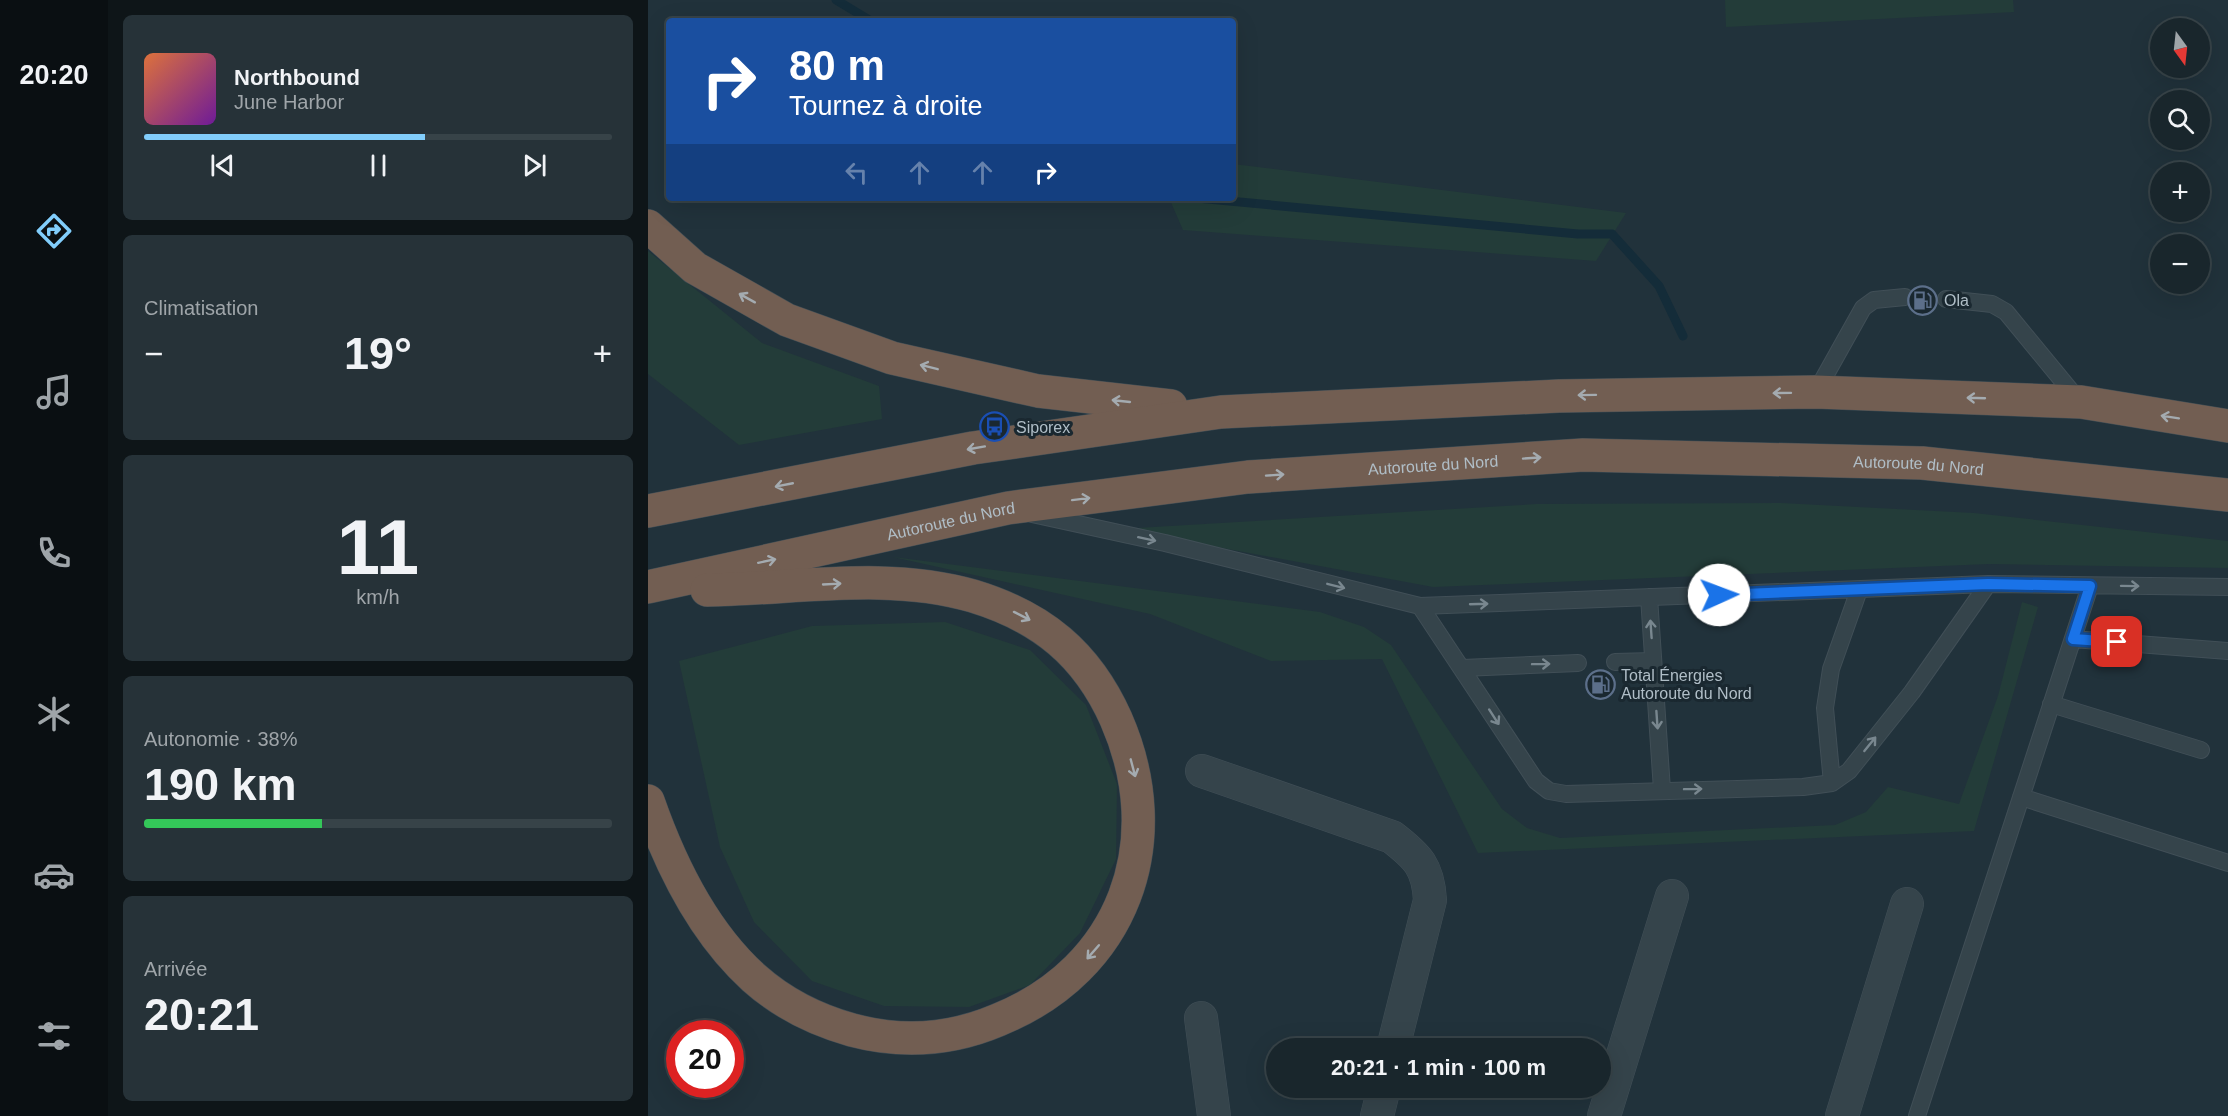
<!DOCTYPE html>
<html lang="fr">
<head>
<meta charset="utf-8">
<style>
	body { margin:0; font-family:Arial,sans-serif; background:#263238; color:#f1f3f6; height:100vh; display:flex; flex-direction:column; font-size:22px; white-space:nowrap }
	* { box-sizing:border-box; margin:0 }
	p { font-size:20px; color:#9fa5a9 }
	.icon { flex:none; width:33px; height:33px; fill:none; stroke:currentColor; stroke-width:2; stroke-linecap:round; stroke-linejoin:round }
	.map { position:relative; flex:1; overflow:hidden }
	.panel { display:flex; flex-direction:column; gap:15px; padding:15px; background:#0e1518; width:540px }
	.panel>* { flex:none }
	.top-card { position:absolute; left:18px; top:18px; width:570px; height:183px; border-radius:6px; box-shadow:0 6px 24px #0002,0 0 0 2px #374348; background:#1a4fa0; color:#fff; overflow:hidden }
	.needle { width:39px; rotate:165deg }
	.tools { position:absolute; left:1502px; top:18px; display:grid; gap:12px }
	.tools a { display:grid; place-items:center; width:60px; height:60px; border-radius:50%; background:#19262c; box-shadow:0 6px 24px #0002,0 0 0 2px #374348; font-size:30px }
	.speed { position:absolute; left:18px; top:1020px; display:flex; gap:12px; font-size:30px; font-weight:700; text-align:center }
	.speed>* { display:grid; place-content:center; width:78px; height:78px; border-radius:50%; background:#19262c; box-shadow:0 6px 24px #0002,0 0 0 2px #374348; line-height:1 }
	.speed .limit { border:9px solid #d22; background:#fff; color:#111 }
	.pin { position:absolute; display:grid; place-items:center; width:51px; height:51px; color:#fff; margin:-26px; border-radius:12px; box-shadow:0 3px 9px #0006 }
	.me { position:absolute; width:66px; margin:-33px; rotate:88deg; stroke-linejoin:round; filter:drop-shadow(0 0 4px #0008) }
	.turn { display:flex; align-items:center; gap:21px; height:126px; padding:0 24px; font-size:27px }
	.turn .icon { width:78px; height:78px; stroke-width:2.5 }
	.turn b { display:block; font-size:42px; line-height:51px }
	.lanes { display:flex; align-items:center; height:57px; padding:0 24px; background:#0003; justify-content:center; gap:30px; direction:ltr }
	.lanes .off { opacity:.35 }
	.big { font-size:45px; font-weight:600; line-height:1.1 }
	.panel .card { flex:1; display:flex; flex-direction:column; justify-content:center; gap:9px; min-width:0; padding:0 21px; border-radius:9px; background:#263238 }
	.panel .dial { align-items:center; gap:0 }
	.dial b { font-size:78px; line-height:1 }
	.song { display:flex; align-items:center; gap:18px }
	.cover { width:72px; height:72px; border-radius:9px; background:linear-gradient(135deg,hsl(20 70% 55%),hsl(280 70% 35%)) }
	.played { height:6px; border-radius:3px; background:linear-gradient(90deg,#81cdfb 60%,#374348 60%) }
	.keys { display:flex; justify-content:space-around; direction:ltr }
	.heat { display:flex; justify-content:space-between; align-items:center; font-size:33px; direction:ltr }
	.charge { height:9px; border-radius:4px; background:linear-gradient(90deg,#34c759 38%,#374348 0) }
	.trip { position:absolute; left:618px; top:1038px; width:345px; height:60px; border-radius:30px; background:#19262c; box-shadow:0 6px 24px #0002,0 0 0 2px #374348; font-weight:600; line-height:60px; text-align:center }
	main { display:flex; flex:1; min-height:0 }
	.tab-bar { display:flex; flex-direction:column; width:108px; justify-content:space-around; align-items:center; background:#0a0f12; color:#9fa5a9 }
	.tab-bar .icon { width:42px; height:42px }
	.tab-bar .active { color:#81cdfb }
	.tab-bar b { font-size:27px; color:#f1f3f6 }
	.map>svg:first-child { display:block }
	.green { fill:#233c39 }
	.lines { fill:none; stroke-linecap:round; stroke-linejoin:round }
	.stream { stroke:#142c39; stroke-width:9 }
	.service-casing { stroke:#414f57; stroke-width:18 }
	.minor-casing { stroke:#414f57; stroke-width:34 }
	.motorway-casing { stroke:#404e56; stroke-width:34 }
	.service { stroke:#35444b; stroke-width:16 }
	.minor { stroke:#35444b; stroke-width:33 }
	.motorway { stroke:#725e52; stroke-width:33 }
	.oneway { stroke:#a4abb0 }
	.oneway2 { stroke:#79878f }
	.route-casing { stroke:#114b97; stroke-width:15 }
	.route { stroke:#1a73e8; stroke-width:10 }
	.labels { text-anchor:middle; stroke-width:6; stroke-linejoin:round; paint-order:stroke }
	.poi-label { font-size:16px; fill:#b0bec7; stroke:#1a2830; text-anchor:start }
	.street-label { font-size:16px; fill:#b0bec7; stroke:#1a2830 }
</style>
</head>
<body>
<main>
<nav class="tab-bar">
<b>20:20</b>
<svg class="icon active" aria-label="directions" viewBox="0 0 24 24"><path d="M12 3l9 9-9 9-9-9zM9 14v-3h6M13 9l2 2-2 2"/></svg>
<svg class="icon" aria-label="music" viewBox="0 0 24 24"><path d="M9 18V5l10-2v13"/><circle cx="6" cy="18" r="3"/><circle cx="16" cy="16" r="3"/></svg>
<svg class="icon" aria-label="phone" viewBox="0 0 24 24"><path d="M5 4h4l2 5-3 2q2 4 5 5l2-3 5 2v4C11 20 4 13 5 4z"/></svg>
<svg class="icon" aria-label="climate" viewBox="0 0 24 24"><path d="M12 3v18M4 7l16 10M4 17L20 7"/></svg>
<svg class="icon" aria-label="car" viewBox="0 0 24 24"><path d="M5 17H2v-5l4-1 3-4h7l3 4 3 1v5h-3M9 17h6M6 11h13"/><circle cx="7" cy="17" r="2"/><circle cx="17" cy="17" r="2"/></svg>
<svg class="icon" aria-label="filters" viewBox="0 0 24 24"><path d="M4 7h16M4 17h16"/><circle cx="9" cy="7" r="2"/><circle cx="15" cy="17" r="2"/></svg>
</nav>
<section class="panel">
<div class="card">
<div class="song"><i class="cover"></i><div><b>Northbound</b><p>June Harbor</p></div></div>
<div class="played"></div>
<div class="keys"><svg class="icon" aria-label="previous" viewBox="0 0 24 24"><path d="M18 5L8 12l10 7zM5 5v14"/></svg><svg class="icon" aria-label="pause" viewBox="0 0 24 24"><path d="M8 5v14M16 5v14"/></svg><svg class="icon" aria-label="next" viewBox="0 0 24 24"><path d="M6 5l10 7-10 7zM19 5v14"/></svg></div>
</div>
<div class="card"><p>Climatisation</p>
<div class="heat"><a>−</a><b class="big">19°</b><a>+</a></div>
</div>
<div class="card dial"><b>11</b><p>km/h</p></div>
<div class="card"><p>Autonomie · 38%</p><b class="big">190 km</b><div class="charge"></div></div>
<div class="card"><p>Arrivée</p><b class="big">20:21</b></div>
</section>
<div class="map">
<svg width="1580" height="1116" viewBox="0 0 1580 1116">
	<rect width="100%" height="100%" fill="#21323b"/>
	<path class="green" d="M1077,0H1365L1366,12L1078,27Z
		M585,164L978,213L948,261L535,230L521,198H585Z
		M0,251L114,343L231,386L234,419L91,445L0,374Z
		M1133,503L1326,513L1580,541V568L1341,564L785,587L472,529L889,504Z
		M245,557L672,612L716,627L743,645L854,809L879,828L912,838L1187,825L1218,812L1240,787L1311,804L1350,696L1374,602L1390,607L1326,831L830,853L734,659L623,661L502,614Z
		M297,622L382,650L438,705L469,784L468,859L432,933L382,985L321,1007L236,1006L164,981L106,922L72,847L31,661L164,626Z"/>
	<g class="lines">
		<path class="stream" d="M188,0L223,21
			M549,198L930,234H964L1011,286L1035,336"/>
		<defs>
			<path id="service" d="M1298,299L1344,304L1358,312L1432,402
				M1168,392L1215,308L1226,300L1257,297
				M384,514L517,543L772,606L1340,584L1580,587
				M1001,597L1014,790
				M772,606L888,781L901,791L918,794L1155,787L1184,783L1201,771L1264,692L1340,584
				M1425,639L1580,651
				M967,662L1005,661
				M815,668L930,663
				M1403,704L1553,750
				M1184,783L1177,708L1183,669L1211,590
				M1373,797L1580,863
				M1269,1116L1442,586"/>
			<path id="minor" d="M554,771L744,837C770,857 780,867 782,900L745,1048
				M553,1018L566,1116
				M729,1116L736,1088
				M956,1116L1024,896
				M1194,1116L1259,904"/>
			<g id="motorway">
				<path d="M0,226L47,268L139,320L244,358L390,391L523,406"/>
				<path d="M0,511L325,448L573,412L911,396L1168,392L1433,402L1580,426"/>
				<path id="s1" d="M0,587L360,508L600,477L935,455L1274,463L1580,495"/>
				<path d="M0,801C22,864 56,933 106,978C134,1003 168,1020 204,1030C253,1043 303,1040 350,1020C476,969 522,842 468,719C439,654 394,617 325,596C239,571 146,589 59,590"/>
			</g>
		</defs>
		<use href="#service" class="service-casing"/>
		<use href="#minor" class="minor-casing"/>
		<use href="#motorway" class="motorway-casing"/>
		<use href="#service" class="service"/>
		<use href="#minor" class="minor"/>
		<use href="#motorway" class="motorway"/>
	</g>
	<defs><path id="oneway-shaft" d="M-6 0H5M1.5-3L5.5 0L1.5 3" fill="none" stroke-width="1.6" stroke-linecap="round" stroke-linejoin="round" transform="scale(1.5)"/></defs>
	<g class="oneway">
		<use href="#oneway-shaft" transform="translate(99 298) rotate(-151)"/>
		<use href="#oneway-shaft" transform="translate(281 367) rotate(-166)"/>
		<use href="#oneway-shaft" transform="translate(1134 393) rotate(179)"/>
		<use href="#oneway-shaft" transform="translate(939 395) rotate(179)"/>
		<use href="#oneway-shaft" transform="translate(1328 398) rotate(-178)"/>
		<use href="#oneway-shaft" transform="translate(473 401) rotate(-174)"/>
		<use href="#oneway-shaft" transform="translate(1522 417) rotate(-171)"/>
		<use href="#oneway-shaft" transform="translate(328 448) rotate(170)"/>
		<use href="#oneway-shaft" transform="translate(884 458) rotate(-4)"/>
		<use href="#oneway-shaft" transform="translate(627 475) rotate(-4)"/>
		<use href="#oneway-shaft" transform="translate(136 485) rotate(169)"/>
		<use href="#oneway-shaft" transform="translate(433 499) rotate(-7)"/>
		<use href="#oneway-shaft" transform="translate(119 561) rotate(-12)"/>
		<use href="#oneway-shaft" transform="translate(184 584) rotate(-3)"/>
		<use href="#oneway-shaft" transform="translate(374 616) rotate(27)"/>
		<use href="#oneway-shaft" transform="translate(485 768) rotate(75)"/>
		<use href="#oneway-shaft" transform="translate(445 952) rotate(131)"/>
	</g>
	<g class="oneway2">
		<use href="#oneway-shaft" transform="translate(499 539) rotate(12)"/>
		<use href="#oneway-shaft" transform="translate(688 586) rotate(14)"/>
		<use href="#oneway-shaft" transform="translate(1482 586) rotate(1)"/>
		<use href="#oneway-shaft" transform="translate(831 604) rotate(-2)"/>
		<use href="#oneway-shaft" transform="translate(1003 629) rotate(-94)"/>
		<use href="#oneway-shaft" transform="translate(893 664) rotate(-1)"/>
		<use href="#oneway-shaft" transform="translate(846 717) rotate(57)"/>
		<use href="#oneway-shaft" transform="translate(1009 720) rotate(86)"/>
		<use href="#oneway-shaft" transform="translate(1222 744) rotate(-51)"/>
		<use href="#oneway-shaft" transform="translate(1045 789) rotate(-1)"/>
	</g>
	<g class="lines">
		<defs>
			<path id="route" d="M1071,595L1340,584L1442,586L1425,639L1469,642"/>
		</defs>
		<use href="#route" class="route-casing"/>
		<use href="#route" class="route"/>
	</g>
	<defs>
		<symbol id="fuel-ring" viewBox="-11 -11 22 22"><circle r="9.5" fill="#1a2830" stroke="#5c6f8a" stroke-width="1.5"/><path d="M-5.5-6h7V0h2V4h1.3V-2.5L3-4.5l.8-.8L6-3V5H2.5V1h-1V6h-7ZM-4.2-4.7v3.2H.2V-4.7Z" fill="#5c6f8a"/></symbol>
		<symbol id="bus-ring" viewBox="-11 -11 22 22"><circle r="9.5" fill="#1a2830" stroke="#1a4fb4" stroke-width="1.5"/><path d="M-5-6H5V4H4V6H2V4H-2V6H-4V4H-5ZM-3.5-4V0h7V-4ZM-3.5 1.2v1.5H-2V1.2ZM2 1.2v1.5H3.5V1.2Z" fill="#1a4fb4"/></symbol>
	</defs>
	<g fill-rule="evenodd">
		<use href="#fuel-ring" x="1258" y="284" width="33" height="33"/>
		<use href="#bus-ring" x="330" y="410" width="33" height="33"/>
		<use href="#fuel-ring" x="936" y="668" width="33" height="33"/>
	</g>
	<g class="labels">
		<g class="poi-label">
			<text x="1296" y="306">Ola</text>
			<text x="368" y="433">Siporex</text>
			<text x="973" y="681">Total Énergies<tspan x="973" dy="18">Autoroute du Nord</tspan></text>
		</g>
		<g class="street-label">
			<text dy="6" stroke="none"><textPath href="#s1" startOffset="796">Autoroute du Nord</textPath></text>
			<text dy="6" stroke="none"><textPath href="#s1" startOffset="1282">Autoroute du Nord</textPath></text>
			<text dy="6" stroke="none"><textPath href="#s1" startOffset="310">Autoroute du Nord</textPath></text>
		</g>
	</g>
</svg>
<div class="tools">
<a><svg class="needle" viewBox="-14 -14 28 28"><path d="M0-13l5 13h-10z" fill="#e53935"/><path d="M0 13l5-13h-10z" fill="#9fa5a9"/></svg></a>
<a><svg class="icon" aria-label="search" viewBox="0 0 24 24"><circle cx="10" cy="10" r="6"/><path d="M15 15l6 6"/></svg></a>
<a>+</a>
<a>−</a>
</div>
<div class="speed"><div class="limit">20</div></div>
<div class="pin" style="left:1469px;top:642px;background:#d93025"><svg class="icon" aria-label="arrive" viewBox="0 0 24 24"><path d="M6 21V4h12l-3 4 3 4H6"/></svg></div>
<svg class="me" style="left:1071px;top:595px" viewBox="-20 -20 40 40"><circle r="19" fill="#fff"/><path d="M0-13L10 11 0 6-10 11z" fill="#1a73e8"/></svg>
<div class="trip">20:21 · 1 min · 100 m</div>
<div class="top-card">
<div class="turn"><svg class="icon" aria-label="right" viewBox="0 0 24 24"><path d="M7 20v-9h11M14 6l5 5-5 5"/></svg><div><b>80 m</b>Tournez à droite</div></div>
<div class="lanes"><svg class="icon off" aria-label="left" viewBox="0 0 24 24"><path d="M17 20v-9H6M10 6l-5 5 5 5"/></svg><svg class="icon off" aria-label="ahead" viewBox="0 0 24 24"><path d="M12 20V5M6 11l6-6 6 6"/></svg><svg class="icon off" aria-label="ahead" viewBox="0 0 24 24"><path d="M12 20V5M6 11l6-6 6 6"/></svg><svg class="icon" aria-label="right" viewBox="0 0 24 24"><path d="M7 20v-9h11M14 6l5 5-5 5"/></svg></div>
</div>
</div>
</main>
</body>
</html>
